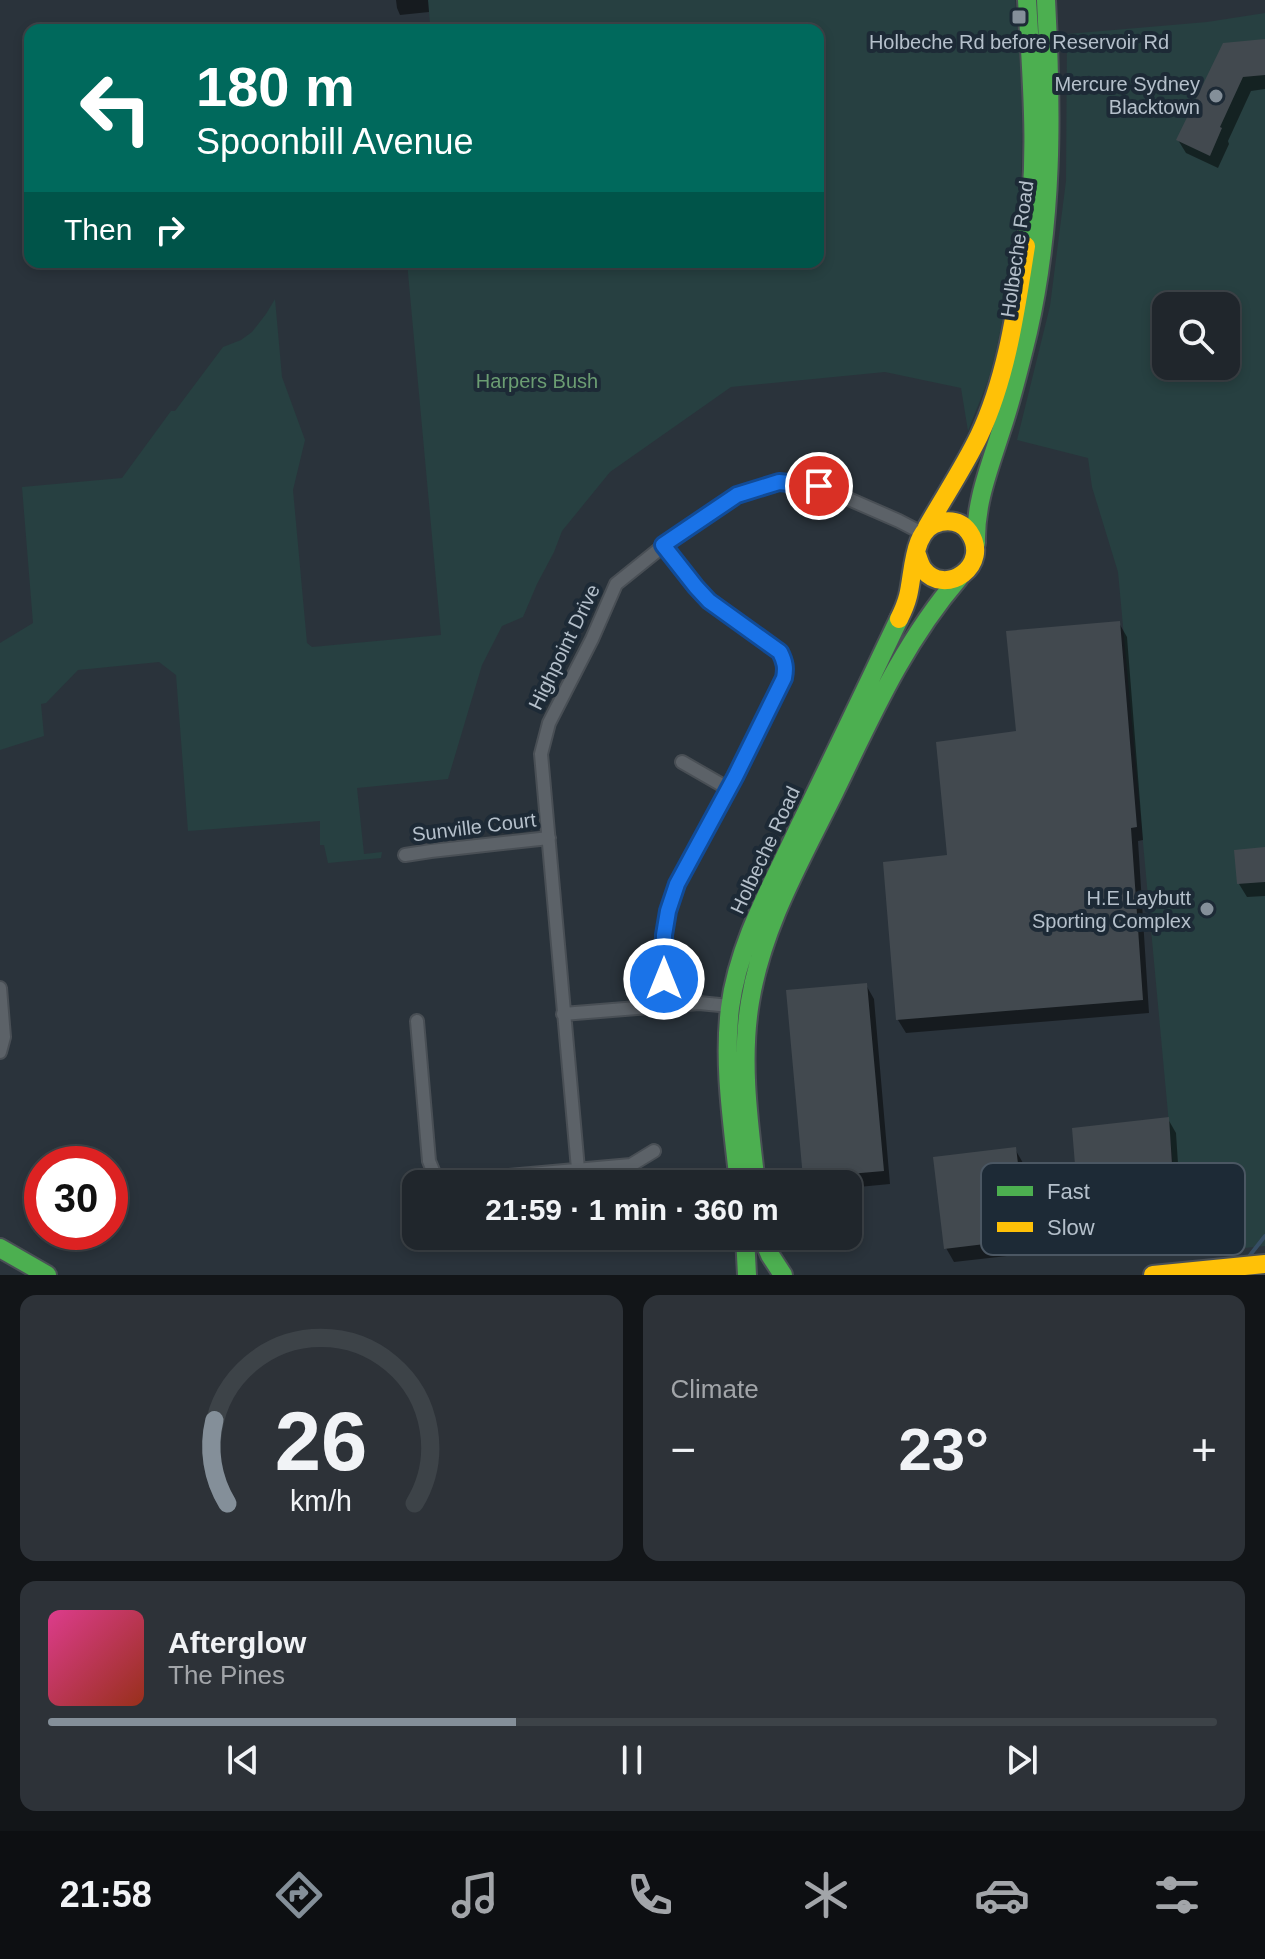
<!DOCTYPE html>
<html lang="en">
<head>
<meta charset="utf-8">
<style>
	body { margin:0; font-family:Arial,sans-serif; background:#2d3238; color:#f1f3f6; height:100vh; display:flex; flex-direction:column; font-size:30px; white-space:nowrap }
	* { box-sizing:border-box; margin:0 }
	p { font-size:26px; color:#a2a5a9 }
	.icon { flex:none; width:44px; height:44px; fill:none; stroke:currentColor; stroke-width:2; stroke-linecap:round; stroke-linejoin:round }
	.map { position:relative; height:1275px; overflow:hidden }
	.drawer { display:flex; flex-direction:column; gap:20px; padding:20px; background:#121518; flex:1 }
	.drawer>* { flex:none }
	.top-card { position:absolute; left:24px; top:24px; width:800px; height:244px; border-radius:16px; box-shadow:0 4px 12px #0003,0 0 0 2px #3d4348; background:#00695c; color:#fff; overflow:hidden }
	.tools { position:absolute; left:1152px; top:292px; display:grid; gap:16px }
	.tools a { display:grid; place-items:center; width:88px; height:88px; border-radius:16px; background:#20262c; box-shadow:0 4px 12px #0003,0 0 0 2px #3d4348; font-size:40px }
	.speed { position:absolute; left:24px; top:1146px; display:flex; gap:16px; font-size:40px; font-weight:700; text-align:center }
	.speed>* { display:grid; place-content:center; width:104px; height:104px; border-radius:50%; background:#20262c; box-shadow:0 4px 12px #0003,0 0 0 2px #3d4348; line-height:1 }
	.speed .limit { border:12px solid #d22; background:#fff; color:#111 }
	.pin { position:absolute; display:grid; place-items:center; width:68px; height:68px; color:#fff; margin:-34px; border:4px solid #fff; border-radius:50%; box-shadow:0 2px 8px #0007 }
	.me { position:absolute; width:88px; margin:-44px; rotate:0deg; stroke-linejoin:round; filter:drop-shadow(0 0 6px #0008) }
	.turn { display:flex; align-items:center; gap:28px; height:168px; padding:0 40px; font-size:36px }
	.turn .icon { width:104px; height:104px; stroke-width:2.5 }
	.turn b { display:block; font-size:56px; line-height:68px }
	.then { display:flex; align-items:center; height:76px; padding:0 40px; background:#0003; gap:16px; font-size:30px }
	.big { font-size:60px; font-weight:700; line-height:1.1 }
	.drawer .card { flex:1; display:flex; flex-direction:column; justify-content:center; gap:12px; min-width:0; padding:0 28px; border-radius:16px; background:#2d3238 }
	.drawer .dial { align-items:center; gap:0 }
	.dial svg { height:208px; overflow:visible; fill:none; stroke:#3d4348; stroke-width:7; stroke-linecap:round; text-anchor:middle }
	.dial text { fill:#f1f3f6; stroke:none }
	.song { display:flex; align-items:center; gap:24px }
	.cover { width:96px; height:96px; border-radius:12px; background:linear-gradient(135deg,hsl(330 70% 55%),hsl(10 70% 35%)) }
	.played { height:8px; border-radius:4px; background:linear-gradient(90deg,#848f99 40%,#3d4348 40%) }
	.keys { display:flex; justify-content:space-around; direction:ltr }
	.heat { display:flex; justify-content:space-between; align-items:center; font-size:44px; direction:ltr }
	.drawer .tiles { flex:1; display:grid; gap:20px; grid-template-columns:1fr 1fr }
	.card:last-child { grid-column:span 2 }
	.trip { position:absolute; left:402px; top:1170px; width:460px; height:80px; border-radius:16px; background:#20262c; box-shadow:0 4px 12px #0003,0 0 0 2px #3d4348; font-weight:700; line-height:80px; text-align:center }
	.tabs { display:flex; height:128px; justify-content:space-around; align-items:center; background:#0d0f12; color:#a2a5a9 }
	.tabs .icon { width:56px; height:56px }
	.tabs .active { color:#848f99 }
	.tabs b { font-size:36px; color:#f1f3f6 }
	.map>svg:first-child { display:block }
	.green { fill:#274041; fill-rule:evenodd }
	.shadow { fill:#0007 }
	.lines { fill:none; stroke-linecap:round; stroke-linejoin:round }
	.stream { stroke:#364e65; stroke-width:4 }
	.building { fill:#42494f }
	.street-casing { stroke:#494f55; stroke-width:16 }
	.fast-casing { stroke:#494f55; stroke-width:22 }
	.slow-casing { stroke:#494f55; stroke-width:22 }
	.street { stroke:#5c6268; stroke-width:12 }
	.fast { stroke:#4caf50; stroke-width:18 }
	.slow { stroke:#ffc107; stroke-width:18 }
	.route-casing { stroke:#114b97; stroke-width:20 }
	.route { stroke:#1a73e8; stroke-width:14 }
	.poi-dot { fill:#848f99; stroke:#1d2a36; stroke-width:3 }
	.labels { text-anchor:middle; stroke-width:8; stroke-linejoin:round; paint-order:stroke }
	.poi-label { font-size:20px; fill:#b5c0cb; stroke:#1d2a36; text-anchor:end }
	.street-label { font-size:20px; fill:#b5c0cb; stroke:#1d2a36 }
	.park-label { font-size:20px; fill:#6b9d72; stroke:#1d2a36 }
	.key { fill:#1d2a36; stroke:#4b5763; stroke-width:2 }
	.key-label { font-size:22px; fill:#b5c0cb }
</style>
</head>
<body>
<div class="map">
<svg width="1265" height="1275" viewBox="0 0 1265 1275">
	<rect width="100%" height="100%" fill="#2a333b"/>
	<path class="green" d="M428,0H1015C1025,101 1026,196 1007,297C1002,322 997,349 990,374C984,393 975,412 968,431L961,388L885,372L731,387L610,472L562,531L554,552L537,584L523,617L502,626L482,665L448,779L357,788L364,854L382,852L381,858L328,863L324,845H320V821L188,831L176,675L159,662L78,670L46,703L41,704L44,736L0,750V643L33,623L22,487L122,478L171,411H175L223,347L241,340L252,332L266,314L275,299L282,377L305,440L293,490L307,643L312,647L441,635L407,262H818V30H385V28L430,24Z
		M1265,13V1246L1181,1254L1118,572L1092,487L1088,458L1017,440L1050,306L1066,181L1067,34L1207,22ZM1166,306H1226V366H1166Z"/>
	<path class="shadow" d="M396,0H428L429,12L400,15L397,8Z
		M1265,41V89L1251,91L1228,141L1229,144L1218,168L1186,153L1178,140Z
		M1119,623L1127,637L1143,840L1138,841L1149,1013L906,1033L898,1020L949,856Z
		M1265,849V896L1247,897L1239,884Z
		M866,985L874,999L890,1184L848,1188V1184H809L805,1177Z
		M1168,1119L1176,1133L1183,1240L1091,1251L1083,1238L1074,1130Z
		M1015,1149L1023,1163L1033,1253L954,1262L946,1248Z"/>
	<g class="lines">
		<path class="stream" d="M1247,1259L1265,1236"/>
	</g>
	<path class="building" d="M1265,39V75L1243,77L1220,127L1222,128L1210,156L1176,140L1223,43Z
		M1120,621L1137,827L1131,828L1143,1000L896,1020L883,862L947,855L936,742L1016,731L1006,631Z
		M1265,847V882L1237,884L1234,850Z
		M867,983L884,1171L803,1178L786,990Z
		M1169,1117L1176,1227L1081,1238L1072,1128Z
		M1016,1147L1027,1239L944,1249L933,1157Z"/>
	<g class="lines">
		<defs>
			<path id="street" d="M663,545L696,587L709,601L780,652C785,662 786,668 784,678L735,777L677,884L668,911L664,935L665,1005
				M682,762L729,789
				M405,855L431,851L549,838
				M0,988L4,1037L0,1052
				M563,1014L699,1003L730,1006
				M417,1021L429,1161L436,1178L454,1181L631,1165L654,1151
				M578,1169L541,754L549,723L592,639L616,584L683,530L737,495L779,482L819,486L899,521L922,533"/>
			<path id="fast" d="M1026,246C1039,164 1032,82 1027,0
				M976,543C975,503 989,469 1001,431C1012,399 1020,365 1028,332C1053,221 1052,113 1046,0
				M739,1184C733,1126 723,1067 730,1008C738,944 772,885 799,827C833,758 866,688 899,619
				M756,1184C749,1124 740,1062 750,1002C762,927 801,860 834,793C871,717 903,643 959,578
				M745,1236L747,1275
				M762,1236L770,1255L783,1275
				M0,1248L47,1275"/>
			<path id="slow" d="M927,527C944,497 964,467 979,436C1007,377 1016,309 1026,246
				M899,619C903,611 906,604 908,596C914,573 912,526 941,522C952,520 962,522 969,532C992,565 945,598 923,569C920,565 918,557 916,552
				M1153,1275L1265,1264"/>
		</defs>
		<use href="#street" class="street-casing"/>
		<use href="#fast" class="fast-casing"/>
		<use href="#slow" class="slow-casing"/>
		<use href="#street" class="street"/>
		<use href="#fast" class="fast"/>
		<use href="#slow" class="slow"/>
	</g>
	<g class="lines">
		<defs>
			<path id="route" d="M664,979V935L668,911L677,884L735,777L784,678C786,668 785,662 780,652L709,601L696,587L663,545L737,495L779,482L819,486"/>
		</defs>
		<use href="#route" class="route-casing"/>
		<use href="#route" class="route"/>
	</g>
	<g class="poi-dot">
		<rect x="1011" y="9" width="16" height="16" rx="4"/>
		<circle cx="1216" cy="96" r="8"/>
		<circle cx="1207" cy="909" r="8"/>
	</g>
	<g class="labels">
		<g class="poi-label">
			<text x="1019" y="49" text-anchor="middle">Holbeche Rd before Reservoir Rd</text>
			<text x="1200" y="91">Mercure Sydney<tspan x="1200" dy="23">Blacktown</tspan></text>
			<text x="1191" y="905">H.E Laybutt<tspan x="1191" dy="23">Sporting Complex</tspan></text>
		</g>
		<g class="street-label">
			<text transform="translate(1017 249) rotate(-82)" y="7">Holbeche Road</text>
			<text transform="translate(564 647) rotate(-64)" y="7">Highpoint Drive</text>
			<text transform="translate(474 827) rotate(-7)" y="7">Sunville Court</text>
			<text transform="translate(765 850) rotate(-65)" y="7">Holbeche Road</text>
		</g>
		<g class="park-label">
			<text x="537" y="388">Harpers Bush</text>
		</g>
	</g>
	<rect x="981" y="1163" width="264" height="92" rx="12" class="key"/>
	<rect x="997" y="1186" width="36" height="10" fill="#4caf50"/>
	<rect x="997" y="1222" width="36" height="10" fill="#ffc107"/>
	<g class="key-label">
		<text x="1047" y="1199">Fast</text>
		<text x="1047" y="1235">Slow</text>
	</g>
</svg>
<div class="tools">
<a><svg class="icon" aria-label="search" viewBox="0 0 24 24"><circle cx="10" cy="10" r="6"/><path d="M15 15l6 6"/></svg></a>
</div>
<div class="speed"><div class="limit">30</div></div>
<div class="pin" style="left:819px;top:486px;background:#d93025"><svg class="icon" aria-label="arrive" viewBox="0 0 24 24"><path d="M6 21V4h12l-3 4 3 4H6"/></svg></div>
<svg class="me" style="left:664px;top:979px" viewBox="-20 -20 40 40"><circle r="17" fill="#1a73e8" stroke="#fff" stroke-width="3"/><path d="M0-11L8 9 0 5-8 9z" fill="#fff"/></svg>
<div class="trip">21:59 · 1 min · 360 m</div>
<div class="top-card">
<div class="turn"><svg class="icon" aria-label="left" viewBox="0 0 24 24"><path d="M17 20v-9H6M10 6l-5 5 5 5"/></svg><div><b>180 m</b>Spoonbill Avenue</div></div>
<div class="then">Then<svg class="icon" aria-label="right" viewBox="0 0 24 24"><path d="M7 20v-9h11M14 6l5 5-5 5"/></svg></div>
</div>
</div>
<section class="drawer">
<div class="tiles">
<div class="card dial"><svg viewBox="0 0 100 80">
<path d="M14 69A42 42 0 1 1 86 69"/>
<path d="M14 69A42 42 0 0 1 9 37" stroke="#848f99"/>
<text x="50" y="56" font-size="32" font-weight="700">26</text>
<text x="50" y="72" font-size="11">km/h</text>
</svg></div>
<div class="card"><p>Climate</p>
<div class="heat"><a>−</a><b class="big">23°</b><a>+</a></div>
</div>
<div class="card">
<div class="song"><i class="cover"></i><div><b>Afterglow</b><p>The Pines</p></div></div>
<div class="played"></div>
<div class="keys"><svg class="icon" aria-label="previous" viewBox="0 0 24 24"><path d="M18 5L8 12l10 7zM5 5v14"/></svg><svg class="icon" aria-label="pause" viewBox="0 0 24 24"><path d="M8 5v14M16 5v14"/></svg><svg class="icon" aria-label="next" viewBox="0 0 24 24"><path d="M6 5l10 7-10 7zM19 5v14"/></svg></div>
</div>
</div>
</section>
<nav class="tabs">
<b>21:58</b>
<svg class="icon active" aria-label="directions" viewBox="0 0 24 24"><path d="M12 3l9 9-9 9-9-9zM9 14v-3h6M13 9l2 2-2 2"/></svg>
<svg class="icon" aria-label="music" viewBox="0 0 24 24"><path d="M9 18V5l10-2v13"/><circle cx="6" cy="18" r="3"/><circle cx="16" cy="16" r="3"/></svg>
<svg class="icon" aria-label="phone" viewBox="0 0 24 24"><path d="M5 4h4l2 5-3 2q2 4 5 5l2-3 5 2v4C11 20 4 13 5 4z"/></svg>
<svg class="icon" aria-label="climate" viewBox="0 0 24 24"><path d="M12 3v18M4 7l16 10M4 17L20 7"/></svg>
<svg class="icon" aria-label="car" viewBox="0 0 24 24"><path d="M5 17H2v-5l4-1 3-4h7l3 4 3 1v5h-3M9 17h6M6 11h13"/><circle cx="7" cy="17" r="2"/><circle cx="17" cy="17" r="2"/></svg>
<svg class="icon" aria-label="filters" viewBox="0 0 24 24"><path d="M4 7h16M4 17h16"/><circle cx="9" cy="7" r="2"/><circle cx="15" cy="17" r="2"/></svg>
</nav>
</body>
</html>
